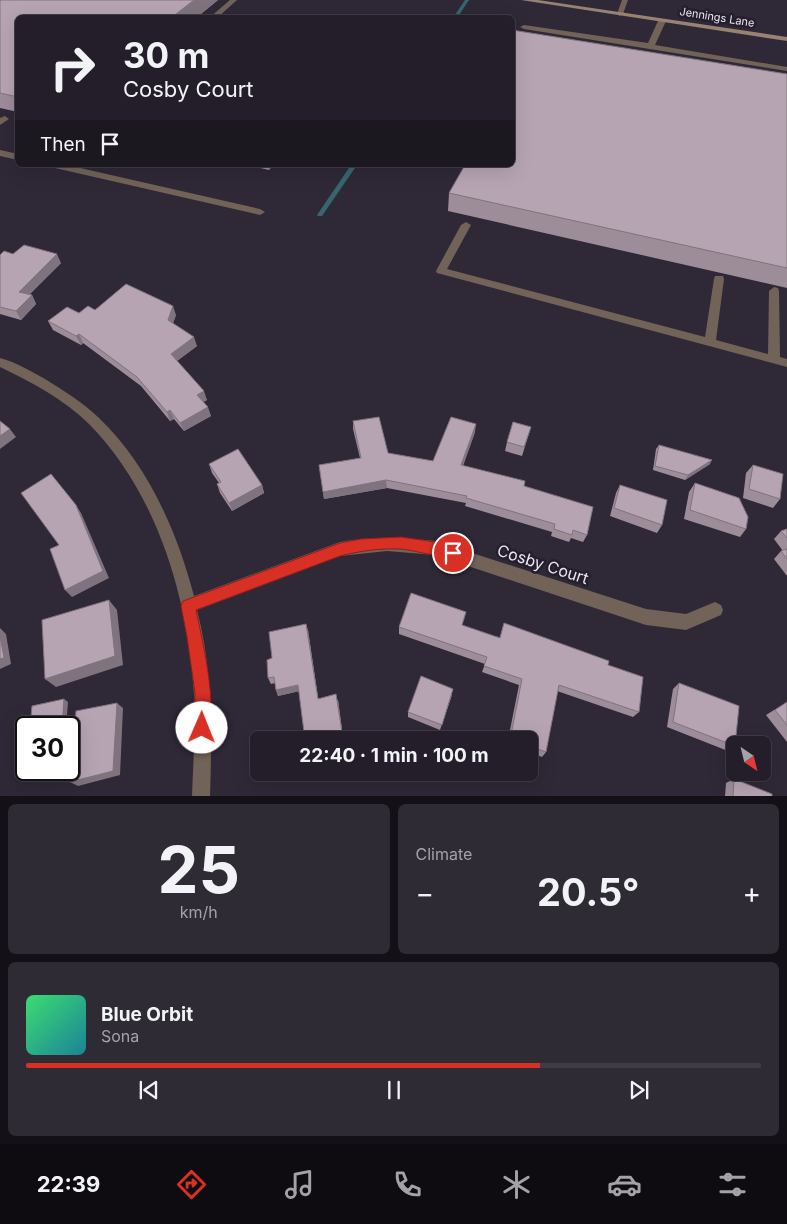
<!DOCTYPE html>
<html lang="en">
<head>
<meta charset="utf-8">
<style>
	body { margin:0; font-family:Inter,sans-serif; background:#2f2b35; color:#f1f3f6; height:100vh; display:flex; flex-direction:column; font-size:19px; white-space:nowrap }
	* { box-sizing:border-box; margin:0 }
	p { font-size:16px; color:#a3a2a8 }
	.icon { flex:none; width:28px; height:28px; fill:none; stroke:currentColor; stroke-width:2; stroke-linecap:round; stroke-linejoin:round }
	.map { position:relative; height:796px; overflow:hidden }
	.drawer { display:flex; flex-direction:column; gap:8px; padding:8px; background:#131017; flex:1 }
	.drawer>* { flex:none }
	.guide { position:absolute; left:15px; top:15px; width:500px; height:152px; border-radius:8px; box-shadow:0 5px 20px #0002,0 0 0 1px #403c46; background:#231e29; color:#f1f3f6; overflow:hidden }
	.needle { width:32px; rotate:145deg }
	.tools { position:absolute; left:726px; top:736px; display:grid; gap:10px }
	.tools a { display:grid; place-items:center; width:45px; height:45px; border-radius:8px; background:#231e29; box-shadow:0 5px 20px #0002,0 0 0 1px #403c46; font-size:25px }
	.speed { position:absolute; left:15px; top:716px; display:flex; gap:10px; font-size:25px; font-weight:700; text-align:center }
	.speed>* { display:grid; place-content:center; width:65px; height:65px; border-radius:50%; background:#231e29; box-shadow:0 5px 20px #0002,0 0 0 1px #403c46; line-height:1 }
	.speed .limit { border:2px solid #111; border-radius:8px; background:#fff; color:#111 }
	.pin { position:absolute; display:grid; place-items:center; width:42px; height:42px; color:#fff; margin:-21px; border:2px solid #fff; border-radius:50%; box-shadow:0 1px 5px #0007 }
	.me { position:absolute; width:55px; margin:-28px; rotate:1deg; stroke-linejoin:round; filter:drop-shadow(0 0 4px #0008) }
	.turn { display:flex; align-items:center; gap:18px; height:105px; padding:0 25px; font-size:22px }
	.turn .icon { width:65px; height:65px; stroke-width:2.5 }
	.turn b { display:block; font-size:35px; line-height:42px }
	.then { display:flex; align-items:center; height:48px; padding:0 25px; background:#0003; gap:10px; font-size:19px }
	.big { font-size:38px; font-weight:700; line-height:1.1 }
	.drawer .tile { flex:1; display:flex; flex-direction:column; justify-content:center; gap:8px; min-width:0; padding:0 18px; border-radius:8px; background:#2f2b35 }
	.drawer .dial { align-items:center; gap:0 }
	.dial b { font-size:65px; line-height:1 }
	.song { display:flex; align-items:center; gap:15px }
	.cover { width:60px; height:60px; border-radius:8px; background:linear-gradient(135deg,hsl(140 70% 55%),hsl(190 70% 35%)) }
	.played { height:5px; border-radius:2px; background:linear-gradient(90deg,#d93025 70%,#403c46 70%) }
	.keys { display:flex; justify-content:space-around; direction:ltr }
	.heat { display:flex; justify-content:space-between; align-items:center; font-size:28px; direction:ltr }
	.drawer .tiles { flex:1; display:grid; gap:8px; grid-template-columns:1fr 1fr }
	.tile:last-child { grid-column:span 2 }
	.trip { position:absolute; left:250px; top:731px; width:288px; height:50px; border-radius:8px; background:#231e29; box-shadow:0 5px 20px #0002,0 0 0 1px #403c46; font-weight:700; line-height:50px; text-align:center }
	.tab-bar { display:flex; height:80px; justify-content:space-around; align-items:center; background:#0e0c10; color:#a3a2a8 }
	.tab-bar .icon { width:35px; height:35px }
	.tab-bar .selected { color:#d93025 }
	.tab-bar b { font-size:22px; color:#f1f3f6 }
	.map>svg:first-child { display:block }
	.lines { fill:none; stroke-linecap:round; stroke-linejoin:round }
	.stream { fill:#376671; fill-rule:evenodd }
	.lane { fill:#716358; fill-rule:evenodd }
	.street { fill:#716358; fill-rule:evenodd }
	.secondary { fill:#988271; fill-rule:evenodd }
	.wall { fill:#9d8d99 }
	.shaded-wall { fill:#7f737d }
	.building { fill:#b6a4b2; stroke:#7f737d }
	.route { fill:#d93025; stroke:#8d1f18 }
	.labels { text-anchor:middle; stroke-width:5; stroke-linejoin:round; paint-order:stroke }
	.far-street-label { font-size:11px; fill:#ebe6f1; stroke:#251e2d }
	.near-street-label { font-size:16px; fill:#ebe6f1; stroke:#251e2d }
</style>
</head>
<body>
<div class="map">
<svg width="787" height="797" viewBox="0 0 787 797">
	<rect width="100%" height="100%" fill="#2f2837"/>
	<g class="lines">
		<path class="stream" d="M465,0H469L457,18H453Z
			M351,165H357L322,216H318L317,215Z"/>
		<path class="lane" d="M230,0H237L217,18H209Z
			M622,0H628L623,14L620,16L617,14Z
			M662,19L666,21L655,45L787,67V71L524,29L520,27L524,25L648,43L658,21Z
			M5,116L9,119L0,125V118Z
			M0,150L18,154V160L0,156Z
			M50,165H67L260,209L265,212L260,215L55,168Z
			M466,222L471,225L447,269L705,337L714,279L715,276H723L724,279L716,340L768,354L769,291L774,287L778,288L779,291L780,357L787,359V367L437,273L436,271L461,225Z"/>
		<path class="street" d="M0,358C15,362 31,371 45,379C63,390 82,402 98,417C147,463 177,531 194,596L340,542C372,536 403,537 435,541L646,609L686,614L715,602L721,605L723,610L721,615L686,630L646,625L435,555L387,551L340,556L197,610C213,671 212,734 210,797H192C193,762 196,728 194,694C188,599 158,494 89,424C64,399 31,382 0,367Z"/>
		<path class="secondary" d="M521,0H538L787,37V41Z"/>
	</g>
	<path class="wall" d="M0,0H218L196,18H18V112L0,108Z
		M787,74V288L448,211L449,193Z
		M248,165H273L269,170Z
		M13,254L61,263L29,295H32L36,304L21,320L0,314V255Z
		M95,310L176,315L173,323L197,346L177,361L207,400L203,402L211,416L184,431L174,419L170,421L141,386L83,343L81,345L53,330L48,321Z
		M353,421L388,453L433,461L475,432L463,466L524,486L587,535L583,542L571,538L569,542L551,536L552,532L465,506L466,503L387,488L324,499L319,465L360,458L353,429Z
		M531,427L522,456L505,451L507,442Z
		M659,445L710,464L685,480L653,470L656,449Z
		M209,464L262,485L264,493L232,511L220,493L217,484L219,483L212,473Z
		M753,465L780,499L773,508L743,498L746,473Z
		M695,483L746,529L740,537L684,519L689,492Z
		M620,485L662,525L657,533L610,516L616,493Z
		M787,529V576L774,559L781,551H783L774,539L781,531Z
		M504,623L608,665L639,712L633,717L557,691L546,752L542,757L529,752V740H508L519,685L482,672L485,664L399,634V627L500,637Z
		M308,630L318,698L338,700L343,737L299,691L278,696L276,690L275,683L271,684L268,678L272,658Z
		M679,683L735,745V747L728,751L667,727L673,689Z
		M452,695L440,730L408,717V712Z
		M787,702V742L766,715Z
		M734,779L772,797H725L726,783Z"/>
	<path class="shaded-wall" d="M194,0H218L196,18H171Z
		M268,165H273L269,170Z
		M57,254L61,263L23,300L19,292Z
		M32,295L36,304L21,320L16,311Z
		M173,306L176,315L171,329L168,320Z
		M79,334L83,343L81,345L76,336Z
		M194,337L197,346L174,363L171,354Z
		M204,391L207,400L200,404L197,395Z
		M208,407L211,416L184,431L180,423Z
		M170,410L174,419L170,421L167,412Z
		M476,424L475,432L460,473L461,465Z
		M10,429L16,437L0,449V436Z
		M712,460L710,464L685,480L688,475Z
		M386,480L387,488L324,499L323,492Z
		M262,485L264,493L232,511L229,503Z
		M76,505L81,513L109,578L72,597L65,590Z
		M109,600L117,610L123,665L56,687L45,679Z
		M306,624L308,630L319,704L318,699Z
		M0,628L6,634L11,664L0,669Z
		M298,685L300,691L278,696L276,690Z
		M64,699L68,702L66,728H62Z
		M338,700L343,737L331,740H307Z
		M117,703L123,708L120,775L78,786L70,782Z"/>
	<path class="building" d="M0,0H194L171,18H18V97L0,93Z
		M512,30L787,74V268L449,193L465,165H512Z
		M24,245L57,254L19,292L32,295L16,311L0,307V255L4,251L13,254Z
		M126,284L173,306L168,320L194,337L171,354L204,391L197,395L208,407L180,423L170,410L167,412L137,377L79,334L76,336L48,321L67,307L79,313L88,306L95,310Z
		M379,417L388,453L433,461L451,417L476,424L461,465L525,481L524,486L593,507L587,535L573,530L572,535L554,529L555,524L466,498L467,496L386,480L323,492L319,465L361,458L353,421Z
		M0,421L10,429L0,436Z
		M513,422L531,427L524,447L507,442Z
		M659,445L712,460L688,475L655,466Z
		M238,449L262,485L229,503L217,484L221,482L209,464Z
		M753,465L783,474L780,499L749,489Z
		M51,474L76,505L103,571L65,590L50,549L59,545L21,493Z
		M695,483L739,498L748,517L746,529L690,510Z
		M620,485L667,500L662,525L614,508Z
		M787,529V538L781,531Z
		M787,549V559L781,551Z
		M411,593L466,612L462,625L500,638L504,623L609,661L608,665L643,677L639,712L559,685L546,752L529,746V740H510L522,679L484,666L487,657L399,627Z
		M109,600L115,656L45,679L42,620Z
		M306,624L318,699L336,694L342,732L305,740L298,685L276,690L274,677L268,678L267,660L272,658L269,632Z
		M0,636L4,658L0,659Z
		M421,676L453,689L442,725L408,712Z
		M679,683L739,706L735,746L673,722Z
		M64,699L62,728H30L32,706Z
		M787,702V725L775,710Z
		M117,703L113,771L70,782L76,711Z
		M734,779L772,794V797H733Z"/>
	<path class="route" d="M401,537L435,542L458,549L460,553L458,558C452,560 412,550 401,549C381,548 360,551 340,556L196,610C202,638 218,707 208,733L202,735L196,733L194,728L195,693L187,637L181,606L183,601L340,543L361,539Z"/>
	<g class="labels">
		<g class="far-street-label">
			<text transform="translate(717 17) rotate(9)" y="4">Jennings Lane</text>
		</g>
		<g class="near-street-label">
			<text transform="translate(543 564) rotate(18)" y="6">Cosby Court</text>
		</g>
	</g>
</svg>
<div class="tools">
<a><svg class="needle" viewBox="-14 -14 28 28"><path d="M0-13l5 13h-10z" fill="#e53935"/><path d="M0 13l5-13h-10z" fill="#a3a2a8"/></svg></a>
</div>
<div class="speed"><div class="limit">30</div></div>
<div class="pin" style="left:453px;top:553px;background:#d93025"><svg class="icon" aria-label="arrive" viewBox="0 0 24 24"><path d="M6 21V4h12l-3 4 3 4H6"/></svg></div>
<svg class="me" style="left:202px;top:728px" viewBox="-20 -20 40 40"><circle r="19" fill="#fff"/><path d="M0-13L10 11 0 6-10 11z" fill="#d93025"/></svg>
<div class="trip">22:40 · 1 min · 100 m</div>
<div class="guide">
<div class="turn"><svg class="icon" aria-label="right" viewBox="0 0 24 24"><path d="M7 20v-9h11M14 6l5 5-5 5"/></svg><div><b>30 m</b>Cosby Court</div></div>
<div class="then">Then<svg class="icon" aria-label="arrive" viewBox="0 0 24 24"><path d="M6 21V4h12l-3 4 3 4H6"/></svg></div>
</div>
</div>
<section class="drawer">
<div class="tiles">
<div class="tile dial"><b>25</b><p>km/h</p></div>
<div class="tile"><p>Climate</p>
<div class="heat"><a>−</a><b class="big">20.5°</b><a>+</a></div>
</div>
<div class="tile">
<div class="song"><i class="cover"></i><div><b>Blue Orbit</b><p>Sona</p></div></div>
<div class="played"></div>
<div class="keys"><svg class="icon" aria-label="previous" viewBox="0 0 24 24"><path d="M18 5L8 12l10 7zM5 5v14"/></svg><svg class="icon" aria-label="pause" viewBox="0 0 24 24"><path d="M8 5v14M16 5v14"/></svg><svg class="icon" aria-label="next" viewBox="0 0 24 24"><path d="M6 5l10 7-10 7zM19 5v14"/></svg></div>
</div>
</div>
</section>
<nav class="tab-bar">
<b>22:39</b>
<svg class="icon selected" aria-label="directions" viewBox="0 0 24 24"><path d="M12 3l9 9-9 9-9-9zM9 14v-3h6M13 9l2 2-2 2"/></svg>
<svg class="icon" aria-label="music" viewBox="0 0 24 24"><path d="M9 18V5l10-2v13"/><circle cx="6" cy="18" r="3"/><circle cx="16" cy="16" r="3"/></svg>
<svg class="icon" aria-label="phone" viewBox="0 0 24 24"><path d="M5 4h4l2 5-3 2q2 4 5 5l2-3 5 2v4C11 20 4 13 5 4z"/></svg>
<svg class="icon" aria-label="climate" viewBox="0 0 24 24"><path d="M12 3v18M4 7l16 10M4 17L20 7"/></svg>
<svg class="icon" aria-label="car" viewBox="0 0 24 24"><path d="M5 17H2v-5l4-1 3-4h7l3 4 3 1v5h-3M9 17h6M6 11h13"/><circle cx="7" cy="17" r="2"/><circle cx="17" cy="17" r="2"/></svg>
<svg class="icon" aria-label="filters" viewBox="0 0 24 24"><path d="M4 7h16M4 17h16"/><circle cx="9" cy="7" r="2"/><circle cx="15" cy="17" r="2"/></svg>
</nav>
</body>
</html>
